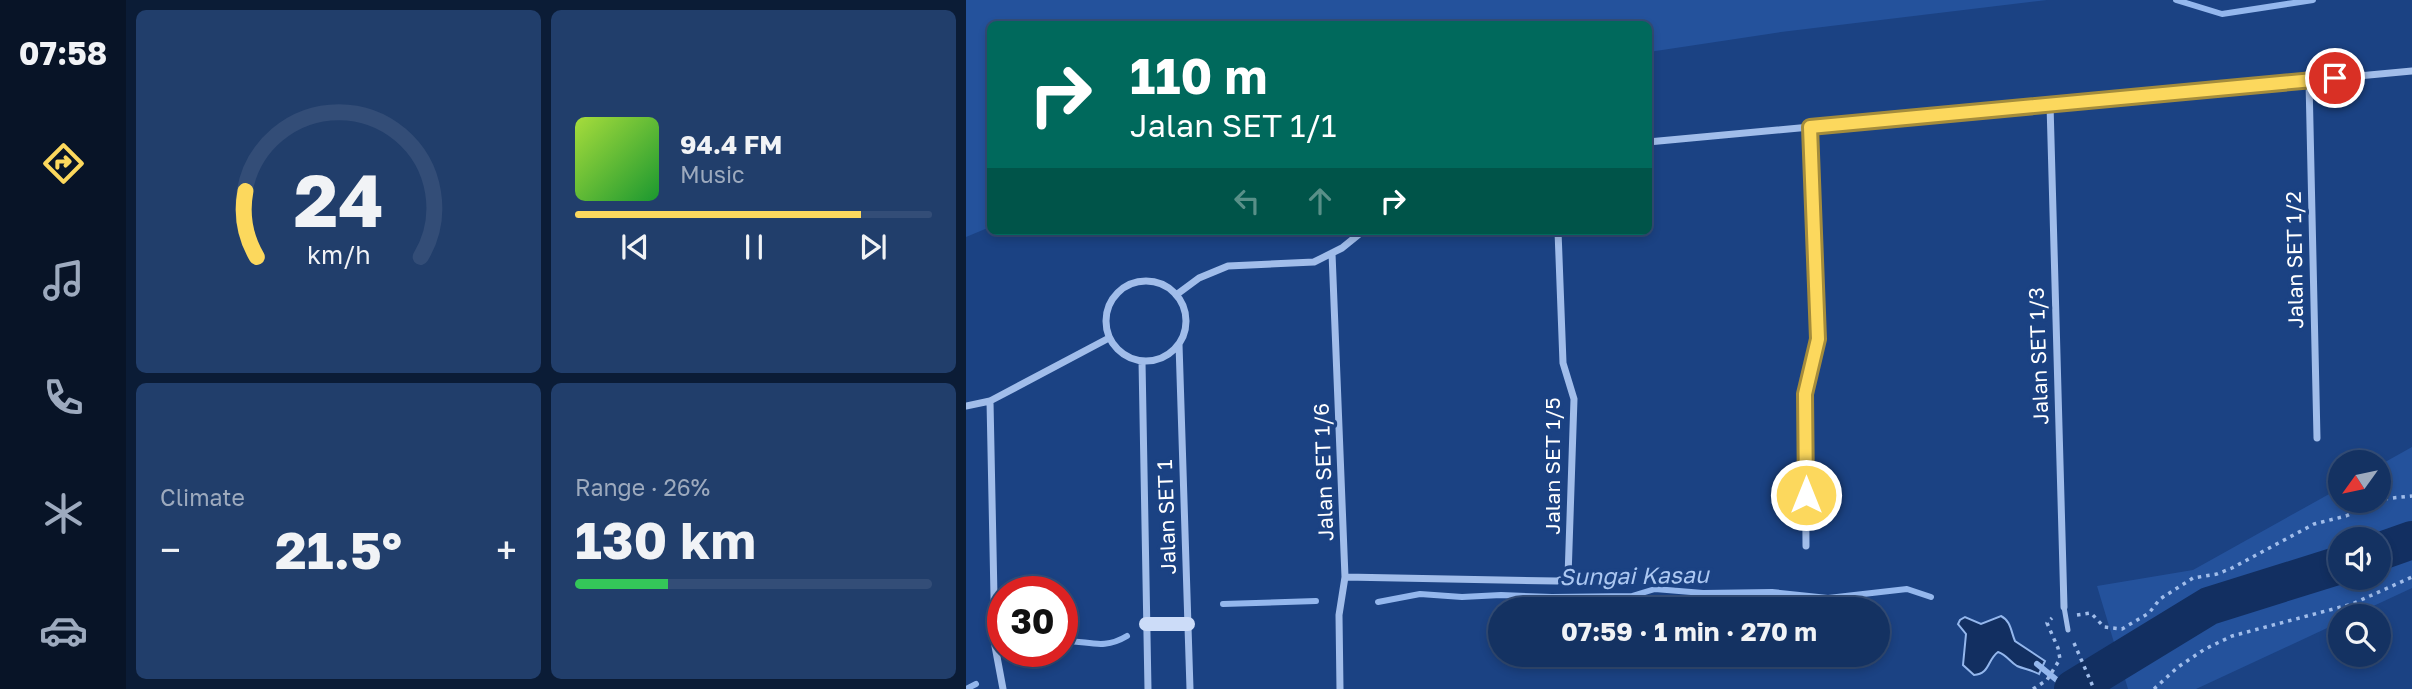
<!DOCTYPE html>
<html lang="en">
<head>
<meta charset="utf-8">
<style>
	body { margin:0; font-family:"Golos Text",sans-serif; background:#213e6b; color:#f1f3f6; height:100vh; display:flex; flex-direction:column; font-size:26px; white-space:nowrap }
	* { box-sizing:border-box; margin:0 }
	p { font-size:23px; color:#9daabe }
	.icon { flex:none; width:38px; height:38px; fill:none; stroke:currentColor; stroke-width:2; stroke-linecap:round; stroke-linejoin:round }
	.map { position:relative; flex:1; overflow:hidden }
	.sheet { display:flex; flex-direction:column; gap:10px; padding:10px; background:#0b1c36; width:840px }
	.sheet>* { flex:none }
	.guide { position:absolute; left:21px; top:21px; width:665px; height:214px; border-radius:10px; box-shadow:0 4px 10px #0003,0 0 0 2px #334d77; background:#00695c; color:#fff; overflow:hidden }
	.needle { width:46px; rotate:237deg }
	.controls { position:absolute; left:1362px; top:450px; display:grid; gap:14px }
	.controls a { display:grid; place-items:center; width:63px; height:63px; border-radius:50%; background:#143262; box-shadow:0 4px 10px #0003,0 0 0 2px #334d77; font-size:35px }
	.speed { position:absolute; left:21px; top:576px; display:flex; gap:14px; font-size:35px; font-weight:700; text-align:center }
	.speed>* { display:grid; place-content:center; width:91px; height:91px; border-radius:50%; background:#143262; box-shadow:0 4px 10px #0003,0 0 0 2px #334d77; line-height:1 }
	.speed .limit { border:10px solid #d22; background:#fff; color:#111 }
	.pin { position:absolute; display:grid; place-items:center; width:60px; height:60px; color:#fff; margin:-30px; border:4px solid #fff; border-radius:50%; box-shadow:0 2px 7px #0007 }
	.me { position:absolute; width:77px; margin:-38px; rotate:0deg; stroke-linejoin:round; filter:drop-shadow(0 0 5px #0008) }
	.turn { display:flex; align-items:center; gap:24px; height:147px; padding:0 28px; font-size:32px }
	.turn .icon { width:91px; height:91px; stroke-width:2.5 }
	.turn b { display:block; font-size:49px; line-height:60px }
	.lanes { display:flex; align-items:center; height:66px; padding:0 28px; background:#0003; justify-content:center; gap:35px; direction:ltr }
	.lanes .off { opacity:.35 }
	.big { font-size:52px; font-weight:700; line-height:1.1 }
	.sheet .tile { flex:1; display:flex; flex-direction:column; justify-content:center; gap:10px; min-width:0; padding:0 24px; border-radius:10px; background:#213e6b }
	.sheet .dial { align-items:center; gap:0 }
	.dial svg { height:182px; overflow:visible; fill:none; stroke:#334d77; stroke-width:7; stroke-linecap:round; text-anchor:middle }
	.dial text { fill:#f1f3f6; stroke:none }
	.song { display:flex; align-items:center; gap:21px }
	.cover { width:84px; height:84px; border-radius:10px; background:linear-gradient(135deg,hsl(80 70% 55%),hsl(130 70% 35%)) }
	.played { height:7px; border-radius:4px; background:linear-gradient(90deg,#fcd85d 80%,#334d77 80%) }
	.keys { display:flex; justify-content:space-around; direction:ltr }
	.heat { display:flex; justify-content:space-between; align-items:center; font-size:38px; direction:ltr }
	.charge { height:10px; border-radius:5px; background:linear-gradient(90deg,#34c759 26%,#334d77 0) }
	.sheet .tiles { flex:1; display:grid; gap:10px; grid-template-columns:repeat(2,1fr) }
	.trip { position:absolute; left:522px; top:597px; width:402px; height:70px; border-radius:35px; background:#143262; box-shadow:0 4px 10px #0003,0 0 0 2px #334d77; font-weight:700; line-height:70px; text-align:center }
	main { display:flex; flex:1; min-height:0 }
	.tab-bar { display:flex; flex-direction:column; width:126px; justify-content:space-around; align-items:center; background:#081427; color:#9daabe }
	.tab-bar .icon { width:49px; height:49px }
	.tab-bar .current { color:#fcd85d }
	.tab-bar b { font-size:32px; color:#f1f3f6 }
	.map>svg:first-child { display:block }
	.green { fill:#24529c; fill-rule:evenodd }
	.water { fill:#122f61; stroke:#94b7ed; stroke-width:2 }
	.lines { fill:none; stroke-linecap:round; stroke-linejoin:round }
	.stream { stroke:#94b7ed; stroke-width:6 }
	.river { stroke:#122f61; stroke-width:38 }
	.path { stroke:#a1bdea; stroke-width:3.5; stroke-dasharray:3.5 5; stroke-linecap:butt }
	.lane { stroke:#a1bdea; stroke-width:5 }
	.street { stroke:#a1bdea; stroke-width:7 }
	.secondary { stroke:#ccdcf8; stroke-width:14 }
	.route-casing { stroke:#a48c3c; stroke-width:18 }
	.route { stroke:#fcd85d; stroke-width:12 }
	.labels { text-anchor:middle; stroke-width:7; stroke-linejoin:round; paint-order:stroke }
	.street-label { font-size:21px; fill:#fff; stroke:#1b4283 }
	.water-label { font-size:23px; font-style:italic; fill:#acc8f2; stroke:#1b4283 }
</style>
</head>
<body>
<main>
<nav class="tab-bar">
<b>07:58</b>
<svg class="icon current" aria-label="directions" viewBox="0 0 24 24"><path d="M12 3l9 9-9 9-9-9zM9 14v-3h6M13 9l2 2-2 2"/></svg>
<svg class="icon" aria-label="music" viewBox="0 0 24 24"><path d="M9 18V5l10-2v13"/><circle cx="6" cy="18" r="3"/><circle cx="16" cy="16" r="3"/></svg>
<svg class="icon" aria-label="phone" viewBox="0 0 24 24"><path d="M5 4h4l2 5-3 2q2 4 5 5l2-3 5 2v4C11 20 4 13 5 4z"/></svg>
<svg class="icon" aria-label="climate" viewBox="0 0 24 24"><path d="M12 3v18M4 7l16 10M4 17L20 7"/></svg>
<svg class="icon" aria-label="car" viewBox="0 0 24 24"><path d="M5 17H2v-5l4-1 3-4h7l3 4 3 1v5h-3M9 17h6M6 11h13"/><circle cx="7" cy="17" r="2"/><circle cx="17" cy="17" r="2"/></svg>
</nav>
<section class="sheet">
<div class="tiles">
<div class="tile dial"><svg viewBox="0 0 100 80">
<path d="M14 69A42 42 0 1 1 86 69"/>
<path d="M14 69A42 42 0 0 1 9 40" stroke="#fcd85d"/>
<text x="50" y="56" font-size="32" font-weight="700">24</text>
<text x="50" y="72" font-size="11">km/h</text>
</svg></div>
<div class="tile">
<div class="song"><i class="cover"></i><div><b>94.4 FM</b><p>Music</p></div></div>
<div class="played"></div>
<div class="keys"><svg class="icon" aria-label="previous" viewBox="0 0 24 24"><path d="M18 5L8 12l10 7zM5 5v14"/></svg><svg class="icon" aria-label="pause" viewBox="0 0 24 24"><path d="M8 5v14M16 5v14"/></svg><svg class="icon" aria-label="next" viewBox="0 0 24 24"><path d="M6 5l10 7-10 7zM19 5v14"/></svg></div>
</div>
<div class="tile"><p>Climate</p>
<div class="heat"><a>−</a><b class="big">21.5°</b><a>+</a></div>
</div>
<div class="tile"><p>Range · 26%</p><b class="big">130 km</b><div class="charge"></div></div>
</div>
</section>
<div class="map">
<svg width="1446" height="689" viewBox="0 0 1446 689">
	<rect width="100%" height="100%" fill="#1b4283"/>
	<path class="green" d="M0,0H1081L815,32L683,52L682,24H24V227L0,237Z
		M1446,447V588L1386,616H1374V622L1230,689H1162L1131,586L1227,570L1374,488V500H1412V466ZM1374,539H1412V578H1374Z"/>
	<path class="water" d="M1035,616C1045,621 1045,632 1049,641L1079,661L1073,674C1066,670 1058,669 1051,666C1044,662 1041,655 1032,652C1021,660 1024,674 1008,675L997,665L1000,634L992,624L994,620L999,617L1015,624Z"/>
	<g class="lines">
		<path class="stream" d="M1210,0L1256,14L1347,0
			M412,602L454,594L496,597L535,595L586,597L666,596L689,589L737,593L806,592L862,598L941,589L965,597
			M257,604L350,601
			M96,641C122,640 136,651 161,636
			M1071,664L1102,689
			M0,689L10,684"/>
		<path class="river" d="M1412,552L1446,540
			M1107,689L1243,606L1374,565"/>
		<path class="path" d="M1111,615L1125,613L1138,627L1156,629L1183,613L1194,599L1227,578L1251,574L1266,568L1348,524L1380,516L1416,499L1446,496
			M1108,643L1128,689
			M1067,689L1081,680L1094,659L1092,648L1081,623L1086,618
			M1188,689L1212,667L1239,649L1266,636L1386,604L1446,577"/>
		<path class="lane" d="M1098,607L1102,630"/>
		<path class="street" d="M1343,81L1351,438
			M1084,104L1098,607
			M682,142L1446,71
			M366,253L379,577L373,615L374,689
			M140 321a40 40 0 1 1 80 0a40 40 0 1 1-80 0Z
			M210,295L233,278L262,266L348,262L376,248L397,231
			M213,344L224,689
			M176,361L182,689
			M24,401L29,646L37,689
			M0,406L24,401L143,338
			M840,546L839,394L852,339L844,127
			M379,577L591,581L602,577L608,399L597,363L592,231"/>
		<path class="secondary" d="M180,624H222"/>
	</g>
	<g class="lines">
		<defs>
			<path id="route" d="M840,495L839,394L852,339L844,127L1369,78"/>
		</defs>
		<use href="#route" class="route-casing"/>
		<use href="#route" class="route"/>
	</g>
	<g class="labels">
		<g class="street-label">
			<text transform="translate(1329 260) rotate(-91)" y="7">Jalan SET 1/2</text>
			<text transform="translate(1073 356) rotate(-92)" y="7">Jalan SET 1/3</text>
			<text transform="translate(587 466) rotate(-90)" y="7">Jalan SET 1/5</text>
			<text transform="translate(358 472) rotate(-92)" y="7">Jalan SET 1/6</text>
			<text transform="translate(201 517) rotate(-92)" y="7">Jalan SET 1</text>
		</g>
		<g class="water-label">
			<text transform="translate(668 576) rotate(-1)" y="8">Sungai Kasau</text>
		</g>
	</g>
</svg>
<div class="controls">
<a><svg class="needle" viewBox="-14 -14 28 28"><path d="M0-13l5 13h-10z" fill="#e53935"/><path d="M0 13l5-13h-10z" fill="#9daabe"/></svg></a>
<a><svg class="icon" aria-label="sound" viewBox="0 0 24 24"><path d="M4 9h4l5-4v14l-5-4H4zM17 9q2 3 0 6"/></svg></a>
<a><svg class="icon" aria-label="search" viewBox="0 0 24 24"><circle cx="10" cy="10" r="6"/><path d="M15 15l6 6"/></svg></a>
</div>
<div class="speed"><div class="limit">30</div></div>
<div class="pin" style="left:1369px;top:78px;background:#d93025"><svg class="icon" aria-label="arrive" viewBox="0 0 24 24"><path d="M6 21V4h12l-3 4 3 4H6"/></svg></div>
<svg class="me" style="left:840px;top:495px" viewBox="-20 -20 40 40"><circle r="17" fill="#fcd85d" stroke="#fff" stroke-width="3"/><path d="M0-11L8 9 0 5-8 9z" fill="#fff"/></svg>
<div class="trip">07:59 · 1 min · 270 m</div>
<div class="guide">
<div class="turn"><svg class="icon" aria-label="right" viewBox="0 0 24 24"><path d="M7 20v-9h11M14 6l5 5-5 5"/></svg><div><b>110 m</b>Jalan SET 1/1</div></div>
<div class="lanes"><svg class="icon off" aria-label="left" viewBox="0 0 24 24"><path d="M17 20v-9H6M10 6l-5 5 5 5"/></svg><svg class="icon off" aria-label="ahead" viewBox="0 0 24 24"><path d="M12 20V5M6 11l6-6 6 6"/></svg><svg class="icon" aria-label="right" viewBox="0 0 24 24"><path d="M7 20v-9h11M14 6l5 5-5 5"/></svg></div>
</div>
</div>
</main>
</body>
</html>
